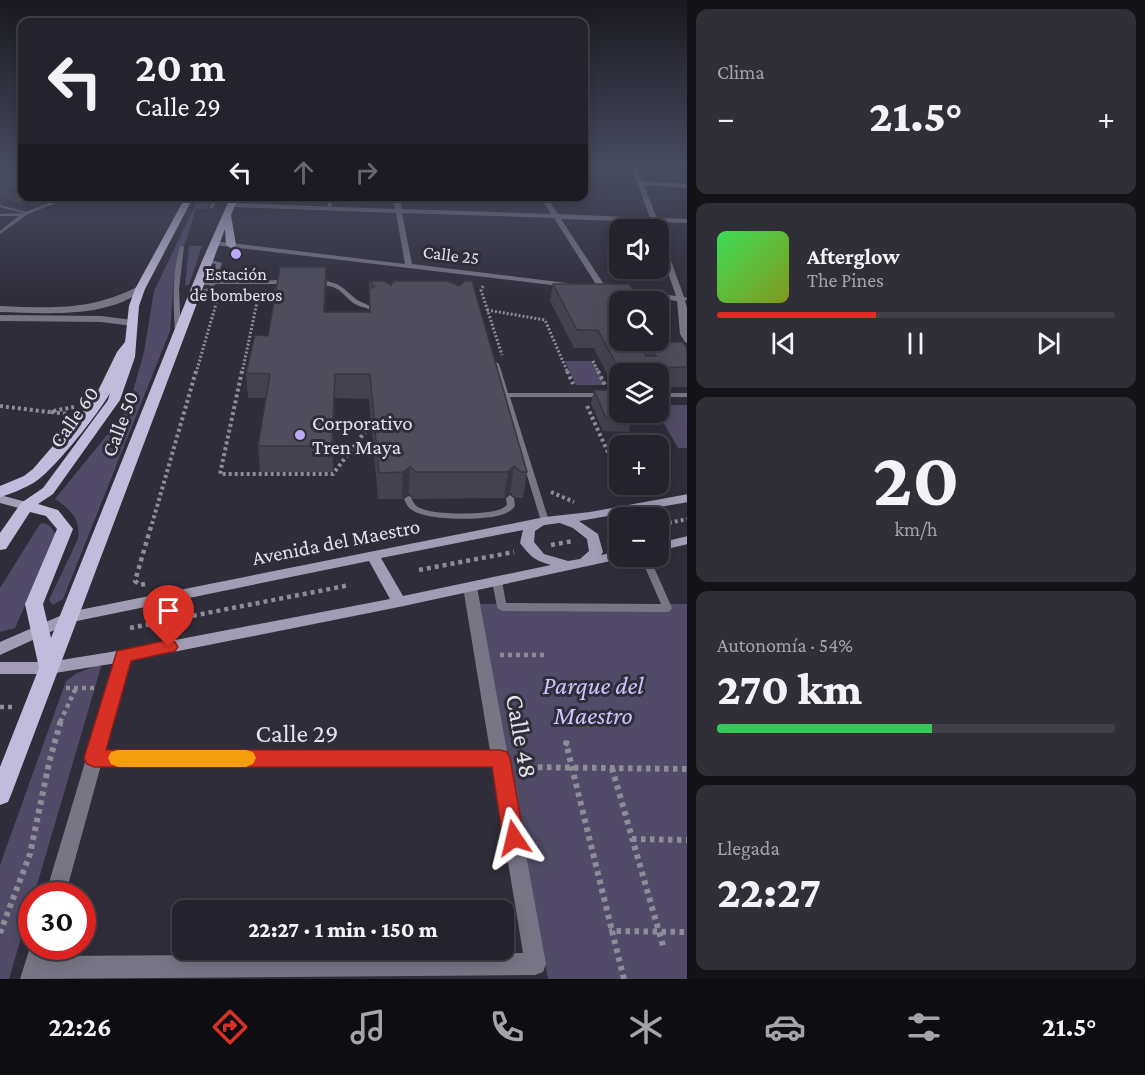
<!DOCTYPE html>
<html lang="es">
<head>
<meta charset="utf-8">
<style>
	body { margin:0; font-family:"Crimson Pro",serif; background:#302f38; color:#f1f3f6; height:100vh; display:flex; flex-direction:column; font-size:22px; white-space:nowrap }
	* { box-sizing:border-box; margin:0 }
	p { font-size:20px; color:#a3a4a9 }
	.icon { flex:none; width:33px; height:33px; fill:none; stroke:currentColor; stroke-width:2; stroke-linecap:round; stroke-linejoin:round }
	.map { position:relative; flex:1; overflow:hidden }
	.details { display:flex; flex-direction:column; gap:9px; padding:9px; background:#141318; width:458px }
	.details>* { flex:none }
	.hud { position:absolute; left:18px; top:18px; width:570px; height:183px; border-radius:12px; box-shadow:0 3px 15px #0003,0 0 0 2px #413f48; background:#24222c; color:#f1f3f6; overflow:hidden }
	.tools { position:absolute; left:609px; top:219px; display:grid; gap:12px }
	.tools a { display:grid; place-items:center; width:60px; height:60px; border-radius:12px; background:#24222c; box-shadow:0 3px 15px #0003,0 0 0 2px #413f48; font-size:30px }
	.speed { position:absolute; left:18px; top:882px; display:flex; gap:12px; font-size:30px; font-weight:700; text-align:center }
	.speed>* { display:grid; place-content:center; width:78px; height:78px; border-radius:50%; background:#24222c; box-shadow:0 3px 15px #0003,0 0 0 2px #413f48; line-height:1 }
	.speed .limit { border:9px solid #d22; background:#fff; color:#111 }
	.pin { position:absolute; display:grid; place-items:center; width:51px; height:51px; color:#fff; margin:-62px -26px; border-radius:50% 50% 50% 0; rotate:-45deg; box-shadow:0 0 6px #0007 }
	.pin .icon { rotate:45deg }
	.me { position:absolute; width:66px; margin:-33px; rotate:350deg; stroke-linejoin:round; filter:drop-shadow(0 0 4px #0008) }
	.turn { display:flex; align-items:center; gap:21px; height:126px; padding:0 18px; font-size:27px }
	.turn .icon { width:78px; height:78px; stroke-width:2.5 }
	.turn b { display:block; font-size:42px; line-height:51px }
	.lanes { display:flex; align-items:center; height:57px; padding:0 18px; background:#0003; justify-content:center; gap:30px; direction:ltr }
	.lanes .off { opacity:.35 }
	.big { font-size:45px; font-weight:800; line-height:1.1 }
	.details .widget { flex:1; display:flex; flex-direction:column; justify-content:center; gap:9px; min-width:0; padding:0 21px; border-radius:12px; background:#302f38 }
	.details .dial { align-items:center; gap:0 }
	.dial b { font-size:78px; line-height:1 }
	.song { display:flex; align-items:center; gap:18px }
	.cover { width:72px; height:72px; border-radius:9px; background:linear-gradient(135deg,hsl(130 70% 55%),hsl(70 70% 35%)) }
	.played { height:6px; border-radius:3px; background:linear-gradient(90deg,#d93025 40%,#413f48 40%) }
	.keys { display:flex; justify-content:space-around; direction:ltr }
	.heat { display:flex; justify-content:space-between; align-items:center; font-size:33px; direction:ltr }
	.charge { height:9px; border-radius:4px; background:linear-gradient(90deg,#34c759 54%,#413f48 0) }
	.trip { position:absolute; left:172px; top:900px; width:342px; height:60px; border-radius:12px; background:#24222c; box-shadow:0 3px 15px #0003,0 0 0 2px #413f48; font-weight:800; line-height:60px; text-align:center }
	.menu { display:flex; height:96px; justify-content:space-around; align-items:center; background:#0e0e12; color:#a3a4a9 }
	.menu .icon { width:42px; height:42px }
	.menu .current { color:#d93025 }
	.menu b { font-size:27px; color:#f1f3f6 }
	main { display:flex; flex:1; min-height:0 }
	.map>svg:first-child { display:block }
	.green { fill:#514b67 }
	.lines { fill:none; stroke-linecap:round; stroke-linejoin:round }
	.path-far3 { stroke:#8f8c97; stroke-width:3; stroke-dasharray:2 2; stroke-linecap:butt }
	.path-far2 { stroke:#8f8c97; stroke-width:4; stroke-dasharray:3 3; stroke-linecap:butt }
	.path-far1 { stroke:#8f8c97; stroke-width:4.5; stroke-dasharray:4 4; stroke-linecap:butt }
	.path { stroke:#8f8c97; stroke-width:6; stroke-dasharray:4.5 4.5; stroke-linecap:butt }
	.lane { fill:#787685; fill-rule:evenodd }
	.street { fill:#787685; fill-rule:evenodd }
	.secondary { fill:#a29db5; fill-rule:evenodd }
	.primary { fill:#c1bcdb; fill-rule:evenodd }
	.wall { fill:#44424e }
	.shaded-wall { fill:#373640 }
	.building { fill:#4f4d5b; stroke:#373640; stroke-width:1.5 }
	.route { fill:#d93025; stroke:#8d1f18; stroke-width:1.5 }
	.slow { fill:#f59e0b }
	.poi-dot { fill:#baaaf6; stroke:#302d3a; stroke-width:2 }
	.labels { text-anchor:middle; stroke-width:6; stroke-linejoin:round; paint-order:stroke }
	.far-street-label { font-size:18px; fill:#e3e1ea; stroke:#302d3a }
	.far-poi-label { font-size:18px; fill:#e3e1ea; stroke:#302d3a }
	.street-label { font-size:21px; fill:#e3e1ea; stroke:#302d3a }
	.poi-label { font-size:21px; fill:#e3e1ea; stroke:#302d3a; text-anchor:start }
	.near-park-label { font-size:26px; font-style:italic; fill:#cec3fd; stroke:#302d3a }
	.near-street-label { font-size:26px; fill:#e3e1ea; stroke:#302d3a }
</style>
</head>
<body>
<main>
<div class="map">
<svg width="688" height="979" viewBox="0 0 688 979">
	<rect width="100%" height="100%" fill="#302d3a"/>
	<path class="green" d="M199,197H213L206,209H196L174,278L170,331L63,599L53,605L49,600L78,539C81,519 71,510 55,499L128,409L144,352L154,291Z
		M189,246H202L189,285H185Z
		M565,361H593L606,385H576Z
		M659,405H687V448H678L658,413Z
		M44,523L50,526L56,535L15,628L0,632V588L40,524Z
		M480,604H687V979H548Z
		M99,665L101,667L34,895L32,896L31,904L9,979H0V865L66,681L77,673Z"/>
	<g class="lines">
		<path class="path-far3" d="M483,286L481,290L502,355
			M487,310L545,320L568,373
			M593,361L599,373
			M196,373L218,297
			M242,373L259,293"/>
		<path class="path-far2" d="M242,371L220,474H333L373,421
			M567,371L573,384
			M598,371L605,385
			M0,406L48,412L74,407
			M587,406L620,479
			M51,412L68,414
			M622,484L626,496
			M551,492L574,502
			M152,524L196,371
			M663,524L688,519"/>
		<path class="path-far1" d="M658,525L670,523
			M609,534L620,532
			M551,545L573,541
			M419,570L514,552
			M145,584L140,585L135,581L152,523
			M130,628L350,585
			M500,655H546
			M66,688H94
			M0,707H14
			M60,722L76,688"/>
		<path class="path" d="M569,744L566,743L612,931
			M520,767L688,769
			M612,768L664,949
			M632,839L688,840
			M0,933L30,854L49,763L61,720
			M624,979L612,931L688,932"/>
		<path class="lane" d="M66,196H73L28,214L0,234V231L19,216H0V214L23,213L0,207V205L26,212Z
			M214,196H218L213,208L209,209Z
			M329,196H333L331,208L329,209L327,208Z
			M180,246L184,247L179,289L181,332L178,334L175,332C173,304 172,273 180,246Z
			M207,259L222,263L216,281L288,280L291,282L288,284H215L213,290L193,294V292L209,288L210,285H199L196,283L199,281H211L216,264L205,262L204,261Z
			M316,280L327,281L337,284L343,288L357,300L372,307L369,309L359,306L353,303L339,290L333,287L314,283L313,282Z
			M496,362L499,364L508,393H620V397H510L549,521L548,523H542L541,521L493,364Z
			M658,393H688V397H658Z
			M510,495L514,498L515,506C512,510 509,512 504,514C487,521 427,521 412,510C408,508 406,503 404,499L408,496L411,497C413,502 415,506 420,508C433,515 484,515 498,510C502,509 503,508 507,505L506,498Z
			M640,556H649L672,608L670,611L667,612L502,611L499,609L497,607L492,581L494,579H500L502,581L506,603L661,604Z"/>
		<path class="street" d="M631,167H637L642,181L688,184V188L644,185L657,218L688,219V223L658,222L659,225L656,227L651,222L561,219L607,289L603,291L599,289L554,218L402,213L412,264L574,284L578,286L577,288L214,245L210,243L214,241L405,264L396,213L232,207L229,205L232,203L395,209L393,196H399L402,209L551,214L540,196H546L558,214L650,218Z
			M658,231L661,233L684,297L688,298L685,301L688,311V343L685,342L680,334L677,301L621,293L617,291L621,289L676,296L658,243Z
			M137,287L144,289C108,319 44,313 0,312V306C52,308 89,311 137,287Z
			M0,315L101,316L133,320L137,323L133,326L101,322L0,321Z
			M470,582L475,584L477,587L546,964L543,972L535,975L20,979L32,941V946H50L48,956L523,953L492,765H101L65,896H45L118,652L123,650L128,652L131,656L105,751H490L463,587L465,584Z"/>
		<path class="secondary" d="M688,494V502L579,521L598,534L603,552L601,555L620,551V556H626L620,559L399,607L123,662L49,674H0V662H49L123,650L390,599L369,561L72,622L0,655V642L69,612L545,517L590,512ZM560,523L573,528L587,539L589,551L580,559L568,561L544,554L534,542L535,531L544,525ZM523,530L520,543C531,557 534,560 551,565L403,596L381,558Z
			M0,495L30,503L32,506L26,510L0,503Z
			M688,536V544L658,551V543Z"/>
		<path class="primary" d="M186,196H194L145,289L139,306L135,357L120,400L53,494L38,504L58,510L73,529L43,604L51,638L202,261L231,196H239L231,215L236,245L231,248L226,245L225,229L11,795L8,802L0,805V767L39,668L25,604L57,529L46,516L30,512L6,549L0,550V533L21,503L43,488L108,400L110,393C99,413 54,470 35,482C25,488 11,494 0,497V486L24,476L33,469L95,397L117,352L125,342L129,306L135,289Z"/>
	</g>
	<path class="wall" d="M0,167H4L5,171L15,168L22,196H45L23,204L0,198Z
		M268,196H319L317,202L268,201Z
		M326,267L325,312H369V281H384L527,472L523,498H516L510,493L504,498L414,499L409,494L402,499H378L369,399L335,398L333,472H260L258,446L266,398H248L246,373L268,336Z
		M553,284L620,340H658L671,342L687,349V387H658V374H620V412H654L652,418L632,417L629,432L603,431L591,403L594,390H615L594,348H574L550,301Z"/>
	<path class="shaded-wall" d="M0,167H4L7,179L0,181Z
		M22,189V196H45L23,204L19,190Z
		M326,267L327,288L324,335V312Z
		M335,374V398L333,472L332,446Z
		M514,466L510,493L504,498L508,472Z
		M410,467L409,494L402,499L403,472Z"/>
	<path class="building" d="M15,168L22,170V189L19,190L0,185V172Z
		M280,267H326L324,312H370L369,289L375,286L369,281H384L391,285L394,281H447L459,286L465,281H472L527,472H521L514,466L508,472H416L410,467L403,472L379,473L370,374H335L332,446H258L270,374L246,373L255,335L268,336Z
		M553,284H629L642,302H620V340H638L646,356H656L648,340H658V325L671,342H683L687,349V367L641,368L644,374H626V372L620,371L598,330H577Z
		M594,390H619L620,412H630L632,418H606Z"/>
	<linearGradient id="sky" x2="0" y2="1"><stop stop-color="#1a1920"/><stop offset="0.55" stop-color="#484c60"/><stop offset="1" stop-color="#484c60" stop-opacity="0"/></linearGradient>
	<rect width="688" height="304" fill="url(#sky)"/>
	<path class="route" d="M169,640L175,642L178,647L175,651L131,661L106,750H500L507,752L510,758L524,838L521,845L514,848L506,845L503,838L492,767H94L87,764L84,758L117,651Z"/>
	<path class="slow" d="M118,750H246L253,752L256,758L253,764L246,767H118L111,764L108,758L111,752Z"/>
	<g class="poi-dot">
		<circle cx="236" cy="254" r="6"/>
		<circle cx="300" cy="435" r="6"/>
	</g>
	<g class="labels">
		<g class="far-street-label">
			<text transform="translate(451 255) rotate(7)" y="6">Calle 25</text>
		</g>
		<g class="far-poi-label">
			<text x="236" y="280">Estación<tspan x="236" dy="21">de bomberos</tspan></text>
		</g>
		<g class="street-label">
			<text transform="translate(74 417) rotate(-55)" y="7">Calle 60</text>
			<text transform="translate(120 424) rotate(-69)" y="7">Calle 50</text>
			<text transform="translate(336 542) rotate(-11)" y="7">Avenida del Maestro</text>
		</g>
		<g class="poi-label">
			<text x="312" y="430">Corporativo<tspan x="312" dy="24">Tren Maya</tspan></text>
		</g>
		<g class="near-park-label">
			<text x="593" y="694">Parque del<tspan x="593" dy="30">Maestro</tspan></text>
		</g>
		<g class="near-street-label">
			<text x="297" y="742">Calle 29</text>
			<text transform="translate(522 736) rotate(80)" y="9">Calle 48</text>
		</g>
	</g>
</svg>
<div class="tools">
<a><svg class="icon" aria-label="sound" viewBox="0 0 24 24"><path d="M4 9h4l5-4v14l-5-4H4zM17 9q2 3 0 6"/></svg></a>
<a><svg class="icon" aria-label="search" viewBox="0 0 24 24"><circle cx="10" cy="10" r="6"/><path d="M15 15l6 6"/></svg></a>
<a><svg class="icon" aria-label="layers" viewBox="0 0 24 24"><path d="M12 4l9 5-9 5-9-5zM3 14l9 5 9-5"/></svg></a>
<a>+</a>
<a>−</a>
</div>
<div class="speed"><div class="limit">30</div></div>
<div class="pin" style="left:169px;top:647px;background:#d93025"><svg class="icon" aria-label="arrive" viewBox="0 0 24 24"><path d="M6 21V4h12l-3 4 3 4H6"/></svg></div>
<svg class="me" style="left:514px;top:838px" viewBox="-20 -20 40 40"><path d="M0-17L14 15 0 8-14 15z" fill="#d93025" stroke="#fff" stroke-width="4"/></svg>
<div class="trip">22:27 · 1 min · 150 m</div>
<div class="hud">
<div class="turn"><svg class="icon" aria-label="left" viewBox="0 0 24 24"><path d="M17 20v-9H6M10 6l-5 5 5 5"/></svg><div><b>20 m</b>Calle 29</div></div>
<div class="lanes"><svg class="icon" aria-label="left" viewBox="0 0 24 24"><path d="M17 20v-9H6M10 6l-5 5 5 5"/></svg><svg class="icon off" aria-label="ahead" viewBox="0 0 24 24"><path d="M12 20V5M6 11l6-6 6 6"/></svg><svg class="icon off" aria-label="right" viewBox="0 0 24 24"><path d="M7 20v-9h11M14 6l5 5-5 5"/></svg></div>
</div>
</div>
<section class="details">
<div class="widget"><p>Clima</p>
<div class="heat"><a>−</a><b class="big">21.5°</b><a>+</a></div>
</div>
<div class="widget">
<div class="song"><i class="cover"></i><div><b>Afterglow</b><p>The Pines</p></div></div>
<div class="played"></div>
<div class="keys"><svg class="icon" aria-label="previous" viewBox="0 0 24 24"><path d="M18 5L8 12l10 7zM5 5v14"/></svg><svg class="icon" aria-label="pause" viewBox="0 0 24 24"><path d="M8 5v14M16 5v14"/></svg><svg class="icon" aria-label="next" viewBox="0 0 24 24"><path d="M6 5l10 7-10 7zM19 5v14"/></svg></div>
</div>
<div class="widget dial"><b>20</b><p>km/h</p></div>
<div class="widget"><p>Autonomía · 54%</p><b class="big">270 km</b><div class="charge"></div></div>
<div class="widget"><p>Llegada</p><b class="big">22:27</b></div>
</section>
</main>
<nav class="menu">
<b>22:26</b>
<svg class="icon current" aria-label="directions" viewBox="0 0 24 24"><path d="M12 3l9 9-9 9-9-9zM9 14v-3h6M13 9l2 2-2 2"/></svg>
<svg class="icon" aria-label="music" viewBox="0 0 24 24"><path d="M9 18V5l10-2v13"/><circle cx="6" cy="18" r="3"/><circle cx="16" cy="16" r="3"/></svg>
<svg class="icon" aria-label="phone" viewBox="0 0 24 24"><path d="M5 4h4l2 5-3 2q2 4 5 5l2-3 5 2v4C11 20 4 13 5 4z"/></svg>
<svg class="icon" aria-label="climate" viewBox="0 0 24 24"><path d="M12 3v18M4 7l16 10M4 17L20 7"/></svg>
<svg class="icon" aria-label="car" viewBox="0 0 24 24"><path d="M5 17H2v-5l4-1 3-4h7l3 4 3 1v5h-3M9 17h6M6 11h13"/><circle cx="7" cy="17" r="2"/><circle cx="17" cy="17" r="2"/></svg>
<svg class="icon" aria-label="filters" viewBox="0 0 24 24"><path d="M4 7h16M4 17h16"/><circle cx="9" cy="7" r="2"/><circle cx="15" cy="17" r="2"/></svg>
<b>21.5°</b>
</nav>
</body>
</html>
